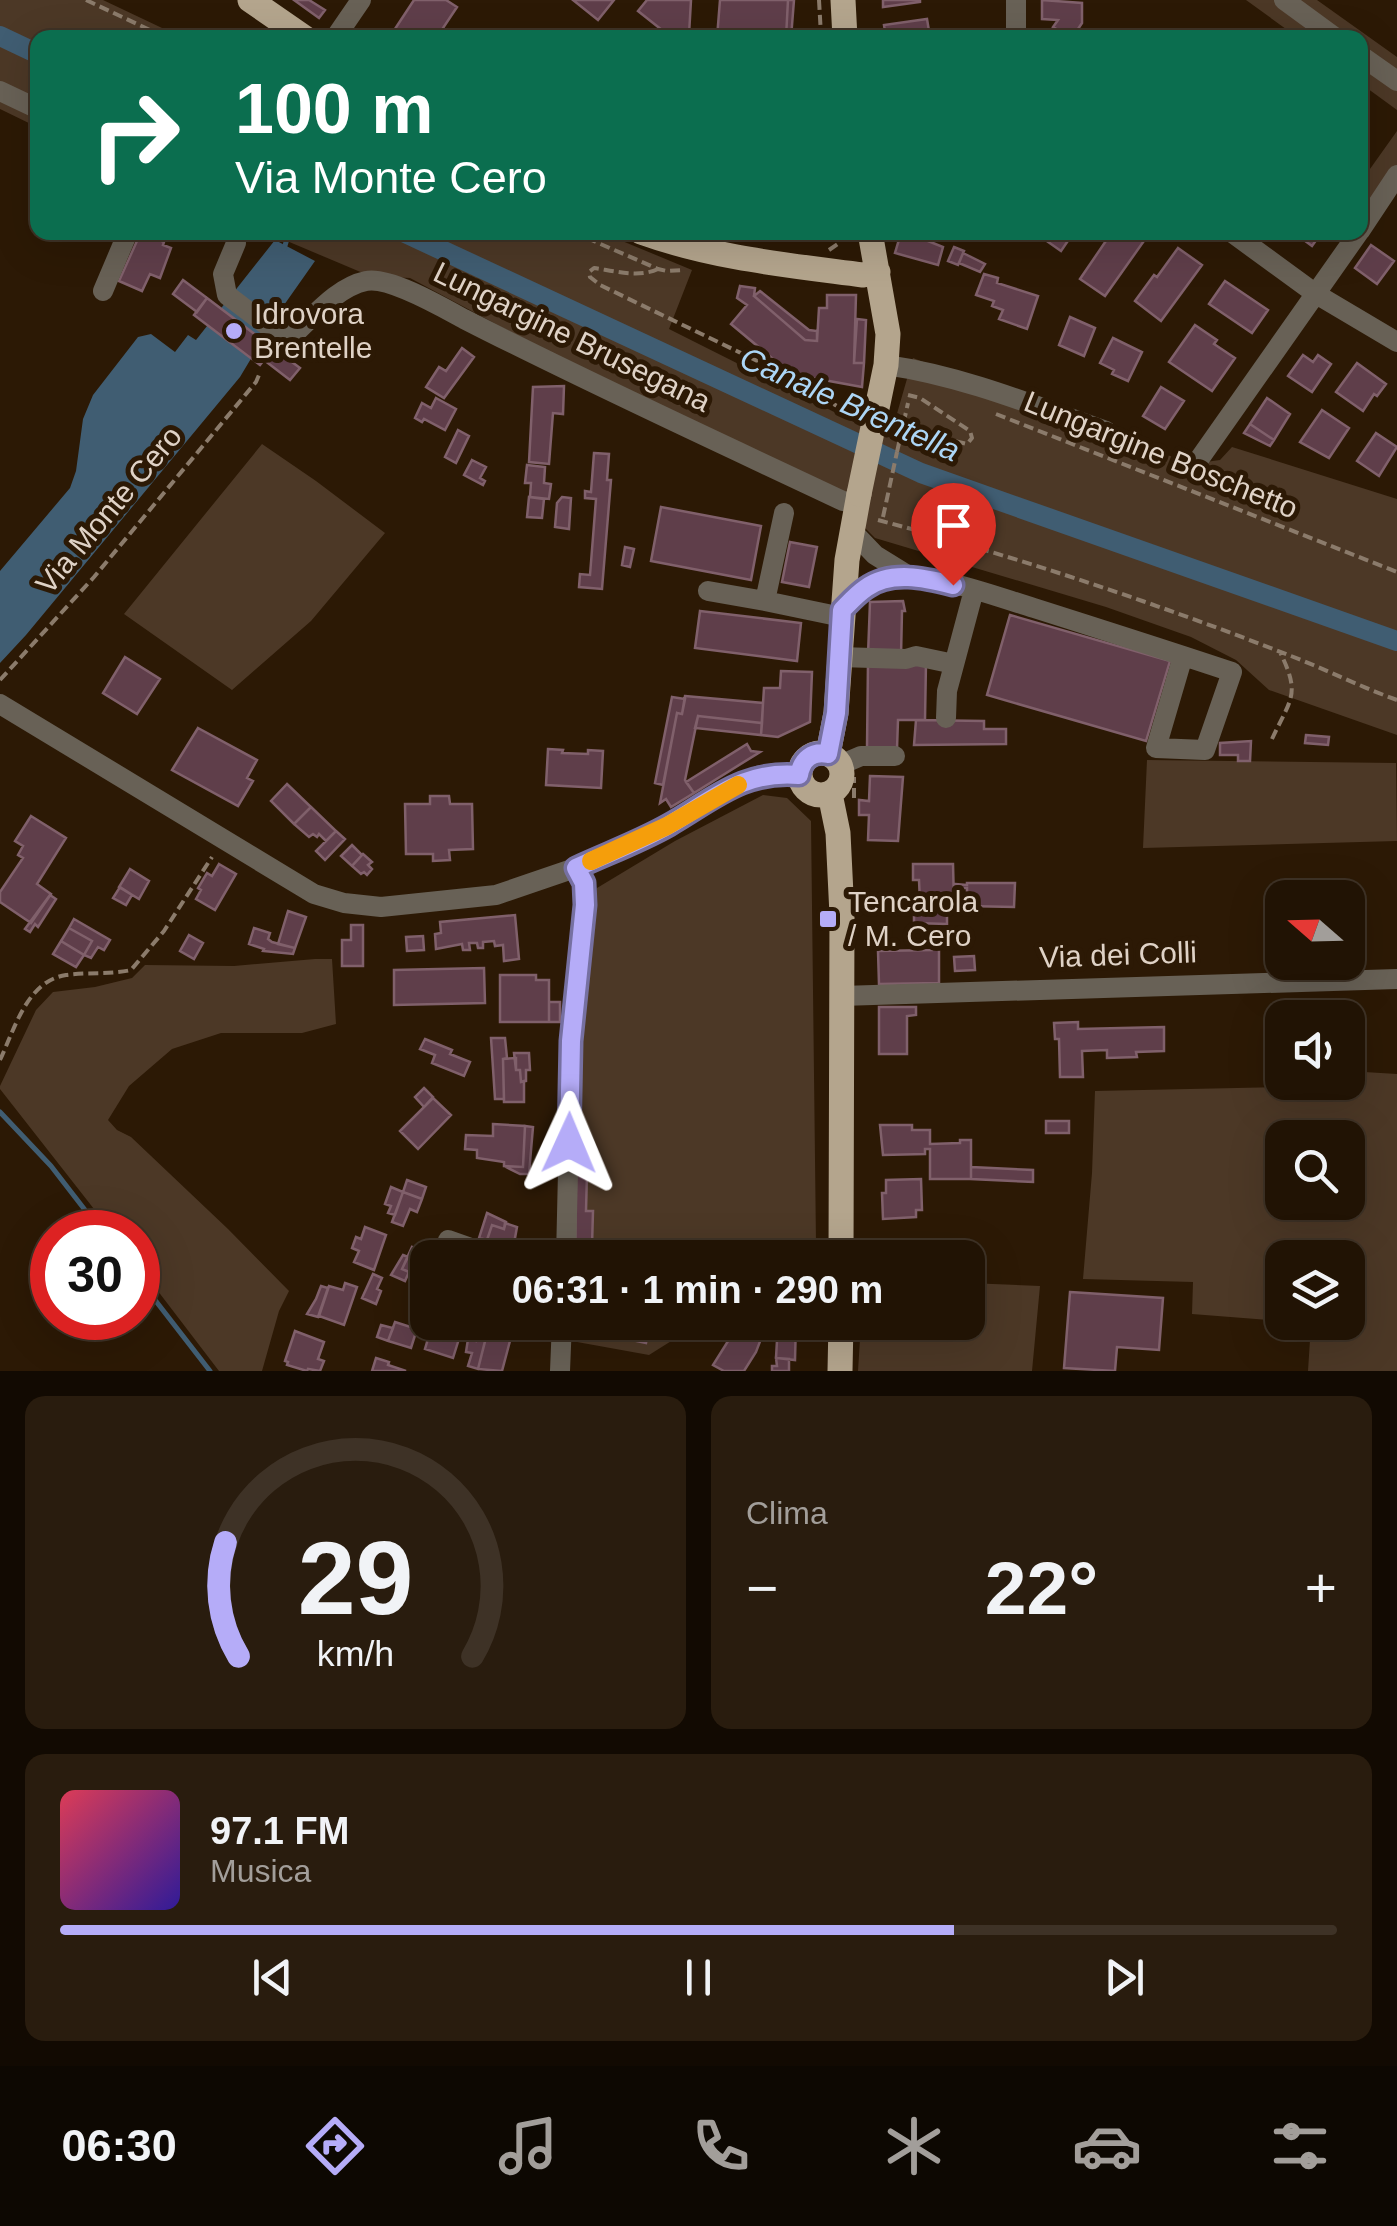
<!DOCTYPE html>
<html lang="it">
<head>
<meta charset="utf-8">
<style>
	body { margin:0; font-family:Arial,sans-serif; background:#291c0e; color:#f1f3f6; height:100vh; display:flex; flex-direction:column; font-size:38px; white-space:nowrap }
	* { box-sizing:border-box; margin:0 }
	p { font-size:32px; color:#a29e9a }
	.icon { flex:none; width:55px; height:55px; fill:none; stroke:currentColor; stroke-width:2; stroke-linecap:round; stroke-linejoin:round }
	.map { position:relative; height:1371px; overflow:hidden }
	.side { display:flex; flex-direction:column; gap:25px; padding:25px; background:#120a02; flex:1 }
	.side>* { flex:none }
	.hud { position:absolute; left:30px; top:30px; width:1338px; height:210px; border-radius:20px; box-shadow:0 10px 40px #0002,0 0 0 2px #3e3226; background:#0b6e4f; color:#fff; overflow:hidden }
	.needle { width:65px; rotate:290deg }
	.tools { position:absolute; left:1265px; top:880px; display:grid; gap:20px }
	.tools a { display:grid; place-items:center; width:100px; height:100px; border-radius:20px; background:#211304; box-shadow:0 10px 40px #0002,0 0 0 2px #3e3226; font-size:50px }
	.speed { position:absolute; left:30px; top:1210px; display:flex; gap:20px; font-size:50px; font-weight:700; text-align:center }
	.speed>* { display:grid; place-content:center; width:130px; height:130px; border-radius:50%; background:#211304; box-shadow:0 10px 40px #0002,0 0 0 2px #3e3226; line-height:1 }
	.speed .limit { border:15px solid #d22; background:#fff; color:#111 }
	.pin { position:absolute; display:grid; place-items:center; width:85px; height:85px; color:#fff; margin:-102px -42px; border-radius:50% 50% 50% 0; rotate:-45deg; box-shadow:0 0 10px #0007 }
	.pin .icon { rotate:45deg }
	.me { position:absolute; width:110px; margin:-55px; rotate:1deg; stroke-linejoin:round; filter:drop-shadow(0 0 8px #0008) }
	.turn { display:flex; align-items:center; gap:35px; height:210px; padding:0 40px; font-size:45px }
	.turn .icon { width:130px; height:130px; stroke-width:2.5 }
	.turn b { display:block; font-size:70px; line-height:85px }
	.big { font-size:75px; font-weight:800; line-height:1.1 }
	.side .widget { flex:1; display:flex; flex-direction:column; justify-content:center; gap:15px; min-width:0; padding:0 35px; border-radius:20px; background:#291c0e }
	.side .dial { align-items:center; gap:0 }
	.dial svg { height:260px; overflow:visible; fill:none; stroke:#3e3226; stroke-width:7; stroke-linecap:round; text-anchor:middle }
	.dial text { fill:#f1f3f6; stroke:none }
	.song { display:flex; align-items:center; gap:30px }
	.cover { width:120px; height:120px; border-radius:15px; background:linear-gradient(135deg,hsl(350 70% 55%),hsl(250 70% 35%)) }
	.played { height:10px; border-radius:5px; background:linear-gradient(90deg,#b5acf8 70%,#3e3226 70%) }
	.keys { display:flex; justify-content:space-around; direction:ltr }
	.heat { display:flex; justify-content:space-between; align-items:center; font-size:55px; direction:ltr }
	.side .tiles { flex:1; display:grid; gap:25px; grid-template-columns:1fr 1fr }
	.widget:last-child { grid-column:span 2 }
	.trip { position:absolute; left:410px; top:1240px; width:575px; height:100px; border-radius:20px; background:#211304; box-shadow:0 10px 40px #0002,0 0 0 2px #3e3226; font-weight:800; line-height:100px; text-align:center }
	.tabs { display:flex; height:160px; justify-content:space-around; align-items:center; background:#0d0802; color:#a29e9a }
	.tabs .icon { width:70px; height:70px }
	.tabs .active { color:#b5acf8 }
	.tabs b { font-size:45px; color:#f1f3f6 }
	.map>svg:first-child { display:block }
	.green { fill:#4c3826; fill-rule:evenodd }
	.water { fill:#405d72 }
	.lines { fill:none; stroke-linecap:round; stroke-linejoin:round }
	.stream { stroke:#405d72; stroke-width:5 }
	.canal { stroke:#405d72; stroke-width:20 }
	.building { fill:#5f3e4a; stroke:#80606b; stroke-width:2.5 }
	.path { stroke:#8b7b6b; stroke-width:4; stroke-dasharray:10 5; stroke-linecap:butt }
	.minor { stroke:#686156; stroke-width:20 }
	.major { stroke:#b4a58d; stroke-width:25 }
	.path-bridge { stroke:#8b7b6b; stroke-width:4; stroke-dasharray:10 5; stroke-linecap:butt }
	.major-bridge { stroke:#b4a58d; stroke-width:25 }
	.route-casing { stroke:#7670a1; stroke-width:25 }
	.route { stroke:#b5acf8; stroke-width:18 }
	.slow { stroke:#f59e0b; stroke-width:18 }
	.poi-dot { fill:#b5acf8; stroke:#2c1905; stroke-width:4 }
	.labels { text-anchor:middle; stroke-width:10; stroke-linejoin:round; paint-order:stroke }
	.poi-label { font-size:30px; fill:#dfd2c6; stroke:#2c1905; text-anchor:start }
	.street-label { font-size:30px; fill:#dfd2c6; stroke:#2c1905 }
	.water-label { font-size:32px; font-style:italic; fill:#acd6f6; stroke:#2c1905 }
</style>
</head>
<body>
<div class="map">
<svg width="1397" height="1371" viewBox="0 0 1397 1371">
	<rect width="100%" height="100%" fill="#2c1905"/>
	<path class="green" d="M0,0H103L181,37L38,38L37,127L0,109Z
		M1246,0H1317L1397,57V110L1360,83V38L1297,37Z
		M1397,131V174L1360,219V183Z
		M268,233H603L692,270L669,329L868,429L896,417L913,358L1191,464L1220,460L1232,447L1397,499V735L1269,690L1236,660L1191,637L1106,607L875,538L851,514L410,278L370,276Z
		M262,444L316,481L385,533L311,621L232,690L124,614Z
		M1147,760L1396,763L1397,841L1143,848Z
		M763,795L787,798L811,821L816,1243H797L791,1250V1257L570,1258L581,1006L597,888L675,841Z
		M315,959H332L336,1024L302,1033H221L172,1049L129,1086L108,1120L117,1130L131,1137L228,1229L289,1291L279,1311L262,1371H219L138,1265V1232H112L0,1089V1086L36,1010L53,992L95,987L132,978L145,965L234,966Z
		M1348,1071L1397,1074V1371H1308L1311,1324L1301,1323L1348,1322V1258H1282V1321L1192,1314L1193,1282L1083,1279L1092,1173L1095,1091L1335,1086V1083L1348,1082ZM1282,1138H1348V1202H1282Z
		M968,1283L1040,1286L1032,1371H858L861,1323L968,1322Z
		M567,1323H700L649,1355L566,1340Z"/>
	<path class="water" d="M275,240L315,261L277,315L240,377L26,635L0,663V571L70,488L76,471L83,419L93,395L138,337L151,334L175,352L188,335L196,340Z"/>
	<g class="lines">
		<path class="stream" d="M284,249L289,232
			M0,1112L51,1166L102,1232
			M138,1278L210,1371"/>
		<path class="canal" d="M0,36L38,54
			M403,232L921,473L1397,641"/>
	</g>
	<path class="building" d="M294,0H309L325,10L319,18Z
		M414,0H446L457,7L441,31L446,34L443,38H389Z
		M573,0H614L598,20Z
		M647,0H691L689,35L686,38H672L638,11Z
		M720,0H788L786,38H717Z
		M788,0H794L791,38H786Z
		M883,0H920V2L883,7Z
		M1042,0L1082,3V23L1072,38L1053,27L1058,20L1042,19Z
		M927,19L930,37L886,38L884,25Z
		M141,232L164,242L163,245L171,248L160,278L150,274L142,291L119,281Z
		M907,232H921L925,234L923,239L943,247L938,265L895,253L901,233L907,234Z
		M1034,232H1074L1061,251Z
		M1112,232H1138L1146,238L1105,296L1080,279Z
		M1293,232H1322L1312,246Z
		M1371,245L1394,261L1377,284L1355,268Z
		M954,247L964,251L958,265L948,261Z
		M1178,248L1202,265L1161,321L1135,301L1154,275L1157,277Z
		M963,253L985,264L980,272L959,263Z
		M984,274L998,278L997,283L1038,296L1027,329L999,319L1003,310L992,306L994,301L976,295Z
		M183,280L207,298L197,312L173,294Z
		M1225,281L1268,310L1252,333L1209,304Z
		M740,286L755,288L754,296L805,340L817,341L819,308H827V295H856L854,363H864L862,387L791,374L731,324L747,305L737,298Z
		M760,291L809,330L817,331V341L805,340L754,296Z
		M207,298L273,348L260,365L194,315Z
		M1070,317L1095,328L1084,356L1059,345Z
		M857,319L866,320L864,363H854Z
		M1195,325L1217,340L1214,344L1235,358L1212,391L1169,362Z
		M1113,338L1142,352L1128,381L1112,374L1114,370L1100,363Z
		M273,348L300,368L290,380L264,360Z
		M462,348L474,357L444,398L426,387L439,367L446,371Z
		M1303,355L1313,362L1318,355L1331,364L1312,392L1288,376Z
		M1357,363L1386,384L1377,396L1374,394L1363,411L1336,392Z
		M564,386L563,414L553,413L549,464L529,462L533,387Z
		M1161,387L1184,401L1165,429L1143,416Z
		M436,398L456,409L445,430L424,419L422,422L415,418L422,403L431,408Z
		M1267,398L1290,414L1274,440L1250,424Z
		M1322,410L1349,428L1329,458L1300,442Z
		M1250,424L1274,440L1270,446L1244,433Z
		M458,430L469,436L456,463L445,457Z
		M1376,433L1397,447L1379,476L1357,461Z
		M594,453L609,454L607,480H611L602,589L579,587L580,574L590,575L596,499L585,498V491L591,492Z
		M472,460L486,467L480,478L485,481L483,485L464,475Z
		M527,465L545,467L544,483L551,484L549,499L530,497L531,483H525Z
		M529,497L544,499L542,518L527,517Z
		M562,497L571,498L569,529L555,527L557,503Z
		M661,507L761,526L751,580L651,561Z
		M790,542L817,547L809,587L782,582Z
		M625,547L634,549L630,567L622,565Z
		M903,601L905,611H902L901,656L868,655L870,602Z
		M700,611L801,623L797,661L695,648Z
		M1010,615L1170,661L1146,741L987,695Z
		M125,657L160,679L137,714L103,693Z
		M868,662H926L925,720H898L897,749L867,748Z
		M781,671L812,672L810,722L778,737L761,735L764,688H780Z
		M685,696L763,703L762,723L698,716L685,780L694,793L671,807L666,799L660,803L677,713L682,714Z
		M672,697L685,699L682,714L677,713L663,785L655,783Z
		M698,716L762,723L761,735L695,728Z
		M916,720L984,721V729H1006V744L914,745Z
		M198,728L257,760L247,778L253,781L238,806L172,770Z
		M1306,735L1329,737L1328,745L1305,743Z
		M1251,741L1250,761H1238V755H1220V743Z
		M747,744L751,751L760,752L694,793L686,782Z
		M548,749L563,750L562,753L588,754V750L603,751L601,788L546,785Z
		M870,776L903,777L898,841L868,840L869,815H859V800L869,801Z
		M287,784L311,807L294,824L271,801Z
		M430,796H449L450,804H472L473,849L449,850L450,860L433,861V854H406L405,804H430Z
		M311,807L336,831L326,841L319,834L317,837L313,834L309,837L294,824Z
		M31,816L66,838L37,884L51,894L31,923L0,902V892L23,858L18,855L23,846L15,841Z
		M336,831L345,839L325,860L316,851Z
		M352,845L362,855L352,866L341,856Z
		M363,854L372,862L368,865L372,869L367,875L364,872L361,874L352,866Z
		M219,864L236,874L215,910L196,899L201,890L198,888L207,873L212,876Z
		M913,864H953L954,902L947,901V924L914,923V903H920L919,880H913Z
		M130,869L149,881L139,899L119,887Z
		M967,883H1015L1014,907L967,906V888H955L954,884L967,885Z
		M120,887L132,895L126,905L113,898Z
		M50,895L56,899L38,927L35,924L30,932L25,929Z
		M288,911L306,917L295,948L278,944Z
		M515,915L519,959L504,961L503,945L495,946L494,941L483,942V948H478L477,943H469L470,950H463L462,944L436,949L435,934L441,933L440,922Z
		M74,919L110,940L104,950L98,947L91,958L84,955L92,941L69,928Z
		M351,925H363V966H342V940H351Z
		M69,928L92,941L84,955L61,941Z
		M254,928L270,933L268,939L272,942L295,948L293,954L263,951L264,949L249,944Z
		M189,935L203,943L194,959L180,951Z
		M423,936L424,950L407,951L406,937Z
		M932,940H939V983L879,984L878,951L932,950Z
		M61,941L84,955L76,967L53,954Z
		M974,956L975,970L955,971L954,957Z
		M484,968L485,1003L394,1005V970Z
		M500,975H536V980H549V1022H500Z
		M549,1002H560V1022H549Z
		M879,1007H916V1015L907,1016V1054H879Z
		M1078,1022V1029L1164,1027V1051L1136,1052L1137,1057L1107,1058V1050L1082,1051L1083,1077H1060L1059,1039H1055L1054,1023Z
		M491,1038H505L507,1058L503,1059L504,1099H495Z
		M425,1039L452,1050L450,1054L470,1062L464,1076L432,1063L435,1055L420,1049Z
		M514,1053H529L530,1070H526V1081L521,1082L520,1070H516Z
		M516,1058V1070H520L521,1082L524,1081V1102H504L503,1059Z
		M424,1088L433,1097L424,1107L415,1097Z
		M433,1098L451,1115L418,1149L400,1131Z
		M1046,1121H1069V1133H1046Z
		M493,1124L525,1126L523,1167L504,1166V1162L477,1158V1150L465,1149L466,1135L493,1136Z
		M880,1125H912V1130H930V1144L960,1143V1140H971V1179H930V1149H925V1154L883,1155Z
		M525,1126L533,1127L529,1174H520L504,1166L523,1167Z
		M971,1167L1033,1170V1182L971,1179Z
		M576,1174H587L586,1211H593L592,1246L599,1247V1258H575Z
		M921,1179L922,1210H916V1217L883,1219L882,1193H886V1180Z
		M407,1180L426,1187L422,1199L403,1192Z
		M391,1187L403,1192L395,1215L388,1213L391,1206L385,1204Z
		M403,1192L422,1199L417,1212L410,1209L403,1226L392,1222Z
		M487,1213L506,1222L504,1229L492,1225L487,1240L479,1238Z
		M505,1223L517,1227L513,1249L487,1240L492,1225L504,1229Z
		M365,1227L386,1235L374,1270L354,1262L359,1251L352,1248L356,1237L361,1239Z
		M412,1247L432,1256L428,1258L427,1267L424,1266L419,1276L402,1269Z
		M403,1255L408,1257L402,1269L409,1272L405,1281L391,1275Z
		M373,1274L382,1278L377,1289L381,1291L376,1304L362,1298Z
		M345,1283L357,1287L344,1325L319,1316L329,1286L343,1290Z
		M321,1286L328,1288L318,1317L307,1314L316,1299Z
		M1070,1292L1163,1298L1159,1350L1117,1347L1115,1371L1064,1368Z
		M395,1322L417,1329L411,1348L388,1341Z
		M433,1322H442L462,1329L453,1358L425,1349Z
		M490,1322H515L502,1371L478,1369Z
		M576,1322H650L646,1343L594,1332V1336L576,1334Z
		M754,1322L767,1323L756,1352L744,1371H724L713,1365L735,1330L748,1337Z
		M781,1322H796L795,1360L776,1358L778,1323Z
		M381,1325L393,1328L388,1341L377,1337Z
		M480,1326L488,1329L478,1369L468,1366L472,1353L466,1352L468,1339L476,1341Z
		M295,1331L324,1342L318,1359L324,1361L320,1371L308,1369L307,1371L287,1365L288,1362L285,1361Z
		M376,1358L389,1362L388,1365L406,1371H372Z
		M776,1358L789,1359V1371H772V1366H777Z"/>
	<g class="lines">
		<path class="path" d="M86,0L167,38
			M819,0L821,35
			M573,232L658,269L667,271L685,270
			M829,250L839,243L841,232
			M658,269C639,278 614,271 594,268L589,272L590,277L600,285L774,369L854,416
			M996,414L1397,572
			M897,427L967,444L972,438L970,431L920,398L908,395
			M883,517L897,452
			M878,520C1018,557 1156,603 1291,656C1327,670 1361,687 1397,700
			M0,680L94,577L256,382L259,375
			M1272,739C1291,698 1301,695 1280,652
			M854,798V777
			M0,1060C15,1028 27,981 66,975C87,972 109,975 131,970L164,931L212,857"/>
		<path class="minor" d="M1284,0L1336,38
			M335,38L361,0
			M1016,38V0
			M1360,55L1397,81
			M0,91L38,109
			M1360,231L1397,175
			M234,232L236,243L223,274L227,295L277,333L293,335C314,316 337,287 366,281C389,276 442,307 464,319C589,383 716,441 843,501L857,504
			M1231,232L1316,294L1397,342
			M103,291L128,232
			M886,365C963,376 1033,405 1106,431
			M1200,458L1359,232
			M784,513L765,601L842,617
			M852,531L875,555L909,576
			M708,591L765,601
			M842,610C855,598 866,584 885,579C926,569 994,596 1034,608C1100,629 1166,650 1232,672L1205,750L1156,748L1183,656
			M839,657L906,659L916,656L954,664
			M0,704L314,894L344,903L381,907L496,895L575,868L667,826L709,800L748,780L760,775H799
			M946,718L947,691L974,590
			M840,765L861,756H895
			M841,996L1397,979
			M448,1240L499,1258
			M566,1258L571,1041L585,905L584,883L575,868
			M560,1371L562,1322"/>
		<path class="major" d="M250,0L305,38
			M843,0L845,38
			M641,232C713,258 787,265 863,275L878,272
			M870,232L888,334L886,365L876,413
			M800 774a21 21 0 1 1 42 0a21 21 0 1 1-42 0Z
			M828,754L836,713L847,560L859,494
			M830,794L838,833L842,915L841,1258
			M840,1371L841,1322"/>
		<path class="path-bridge" d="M897,452L908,403"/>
		<path class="major-bridge" d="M859,494L876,413"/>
	</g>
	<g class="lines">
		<defs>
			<path id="route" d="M569,1143L571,1041L585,905L584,883L576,868C606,854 639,842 669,825C714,799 744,770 799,775C802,759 812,751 828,754L836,713L842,610C849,603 857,594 866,588C891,570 925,578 953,585"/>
		</defs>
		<use href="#route" class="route-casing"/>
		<use href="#route" class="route"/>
		<path class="slow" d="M591,861L667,826L738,785"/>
	</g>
	<g class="poi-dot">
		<circle cx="234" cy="331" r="10"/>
		<rect x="818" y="909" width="20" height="20" rx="5"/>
	</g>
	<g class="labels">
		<g class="poi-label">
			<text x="254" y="324">Idrovora<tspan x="254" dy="34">Brentelle</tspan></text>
			<text x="848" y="912">Tencarola<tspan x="848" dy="34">/ M. Cero</tspan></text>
		</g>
		<g class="street-label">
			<text transform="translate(572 337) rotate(26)" y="10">Lungargine Brusegana</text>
			<text transform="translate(1161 455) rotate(22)" y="10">Lungargine Boschetto</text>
			<text transform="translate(109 510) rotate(-50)" y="10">Via Monte Cero</text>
			<text transform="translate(1118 955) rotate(-2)" y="10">Via dei Colli</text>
		</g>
		<g class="water-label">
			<text transform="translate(850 404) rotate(24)" y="11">Canale Brentella</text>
		</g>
	</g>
</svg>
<div class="tools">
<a><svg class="needle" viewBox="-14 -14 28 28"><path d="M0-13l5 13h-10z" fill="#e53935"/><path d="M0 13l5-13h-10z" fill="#a29e9a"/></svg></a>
<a><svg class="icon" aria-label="sound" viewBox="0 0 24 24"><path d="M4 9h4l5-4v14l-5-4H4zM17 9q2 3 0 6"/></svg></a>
<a><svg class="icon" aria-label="search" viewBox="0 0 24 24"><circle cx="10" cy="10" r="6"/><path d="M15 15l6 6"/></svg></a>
<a><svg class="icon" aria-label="layers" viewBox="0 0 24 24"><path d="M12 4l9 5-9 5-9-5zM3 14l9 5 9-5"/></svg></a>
</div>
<div class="speed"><div class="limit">30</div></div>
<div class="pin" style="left:953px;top:585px;background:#d93025"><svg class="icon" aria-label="arrive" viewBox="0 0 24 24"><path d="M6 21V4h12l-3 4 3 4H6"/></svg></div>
<svg class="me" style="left:569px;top:1143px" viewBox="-20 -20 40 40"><path d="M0-17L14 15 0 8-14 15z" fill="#b5acf8" stroke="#fff" stroke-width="4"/></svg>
<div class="trip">06:31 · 1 min · 290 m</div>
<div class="hud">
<div class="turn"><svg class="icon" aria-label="right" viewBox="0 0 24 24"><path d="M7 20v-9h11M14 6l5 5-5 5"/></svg><div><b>100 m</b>Via Monte Cero</div></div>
</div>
</div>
<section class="side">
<div class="tiles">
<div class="widget dial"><svg viewBox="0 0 100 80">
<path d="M14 69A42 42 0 1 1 86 69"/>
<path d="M14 69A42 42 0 0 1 10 34" stroke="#b5acf8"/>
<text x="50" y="56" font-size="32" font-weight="700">29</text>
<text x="50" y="72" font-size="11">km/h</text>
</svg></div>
<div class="widget"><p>Clima</p>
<div class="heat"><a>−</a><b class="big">22°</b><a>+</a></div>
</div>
<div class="widget">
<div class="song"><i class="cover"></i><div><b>97.1 FM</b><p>Musica</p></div></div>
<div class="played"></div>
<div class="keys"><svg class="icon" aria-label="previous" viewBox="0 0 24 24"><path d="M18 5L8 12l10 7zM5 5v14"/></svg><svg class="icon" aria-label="pause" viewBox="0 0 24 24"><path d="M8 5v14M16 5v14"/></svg><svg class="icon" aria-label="next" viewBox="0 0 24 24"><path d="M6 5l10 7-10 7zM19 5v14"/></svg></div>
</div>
</div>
</section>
<nav class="tabs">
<b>06:30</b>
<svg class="icon active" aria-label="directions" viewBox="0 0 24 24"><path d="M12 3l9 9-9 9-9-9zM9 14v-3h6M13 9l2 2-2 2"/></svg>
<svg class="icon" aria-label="music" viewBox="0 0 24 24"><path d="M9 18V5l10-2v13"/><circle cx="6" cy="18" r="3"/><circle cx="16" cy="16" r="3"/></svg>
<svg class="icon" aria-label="phone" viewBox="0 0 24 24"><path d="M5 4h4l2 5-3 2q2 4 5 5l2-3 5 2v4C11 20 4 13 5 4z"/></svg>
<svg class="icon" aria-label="climate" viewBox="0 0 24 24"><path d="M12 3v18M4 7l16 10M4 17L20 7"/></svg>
<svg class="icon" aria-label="car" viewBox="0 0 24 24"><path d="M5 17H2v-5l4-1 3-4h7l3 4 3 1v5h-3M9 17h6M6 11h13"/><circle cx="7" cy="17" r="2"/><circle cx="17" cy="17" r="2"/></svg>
<svg class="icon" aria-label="filters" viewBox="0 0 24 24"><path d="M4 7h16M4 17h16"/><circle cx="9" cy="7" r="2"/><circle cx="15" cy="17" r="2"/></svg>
</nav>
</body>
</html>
